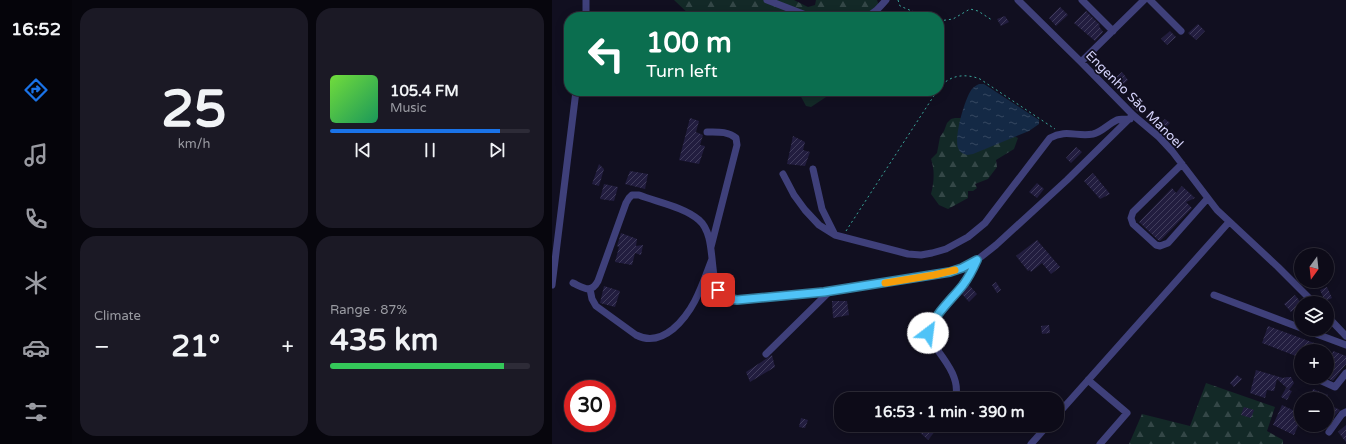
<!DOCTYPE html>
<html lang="en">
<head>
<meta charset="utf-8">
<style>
	body { margin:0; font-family:"Varela Round",sans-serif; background:#1b1925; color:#f1f3f6; height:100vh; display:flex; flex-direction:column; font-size:15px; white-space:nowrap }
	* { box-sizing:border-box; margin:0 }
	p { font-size:13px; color:#9a9ba2 }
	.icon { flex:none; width:22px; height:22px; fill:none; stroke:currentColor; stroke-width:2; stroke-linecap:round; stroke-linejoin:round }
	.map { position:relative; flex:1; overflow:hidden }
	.drawer { display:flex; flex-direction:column; gap:8px; padding:8px; background:#07060d; width:480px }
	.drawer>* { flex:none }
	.banner { position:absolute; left:12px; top:12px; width:380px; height:84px; border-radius:16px; box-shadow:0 2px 10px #0003,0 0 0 1px #2d2b37; background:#0b6e4f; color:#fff; overflow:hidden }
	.needle { width:26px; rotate:195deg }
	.fabs { position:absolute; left:742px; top:248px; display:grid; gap:8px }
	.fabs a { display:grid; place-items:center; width:40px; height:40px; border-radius:50%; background:#0d0b18; box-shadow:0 2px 10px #0003,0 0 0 1px #2d2b37; font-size:20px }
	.speed { position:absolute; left:12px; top:380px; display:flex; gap:8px; font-size:20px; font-weight:700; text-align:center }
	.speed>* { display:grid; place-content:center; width:52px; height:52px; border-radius:50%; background:#0d0b18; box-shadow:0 2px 10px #0003,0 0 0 1px #2d2b37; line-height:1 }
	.speed .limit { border:6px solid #d22; background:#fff; color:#111 }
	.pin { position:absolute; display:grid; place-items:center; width:34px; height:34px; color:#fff; margin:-17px; border-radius:8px; box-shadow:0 2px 6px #0006 }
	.me { position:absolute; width:44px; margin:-22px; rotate:30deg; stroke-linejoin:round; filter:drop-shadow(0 0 3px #0008) }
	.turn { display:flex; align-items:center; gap:14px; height:84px; padding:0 16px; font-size:18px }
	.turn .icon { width:52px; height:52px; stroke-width:2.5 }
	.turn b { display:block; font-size:28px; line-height:34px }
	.big { font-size:30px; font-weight:700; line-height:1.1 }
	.drawer .widget { flex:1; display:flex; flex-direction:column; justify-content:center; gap:6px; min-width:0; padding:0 14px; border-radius:16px; background:#1b1925 }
	.drawer .dial { align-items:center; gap:0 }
	.dial b { font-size:52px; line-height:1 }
	.song { display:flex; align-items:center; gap:12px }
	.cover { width:48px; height:48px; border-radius:6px; background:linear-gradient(135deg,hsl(100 70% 55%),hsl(150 70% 35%)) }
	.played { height:4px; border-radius:2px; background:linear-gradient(90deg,#1a73e8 85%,#2d2b37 85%) }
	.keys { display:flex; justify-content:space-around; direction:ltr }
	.heat { display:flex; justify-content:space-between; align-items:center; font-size:22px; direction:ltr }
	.charge { height:6px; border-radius:3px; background:linear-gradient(90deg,#34c759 87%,#2d2b37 0) }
	.drawer .tiles { flex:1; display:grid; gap:8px; grid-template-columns:repeat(2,1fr) }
	.trip { position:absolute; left:282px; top:392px; width:230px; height:40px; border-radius:16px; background:#0d0b18; box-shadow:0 2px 10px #0003,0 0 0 1px #2d2b37; font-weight:700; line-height:40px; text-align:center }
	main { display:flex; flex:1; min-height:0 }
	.tabs { display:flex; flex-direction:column; width:72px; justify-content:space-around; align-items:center; background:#05040a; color:#9a9ba2 }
	.tabs .icon { width:28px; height:28px }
	.tabs .current { color:#1a73e8 }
	.tabs b { font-size:18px; color:#f1f3f6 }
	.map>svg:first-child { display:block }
	.forest { fill:url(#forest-firs) }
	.water { fill:url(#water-ripples) }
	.building { fill:url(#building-hatch) }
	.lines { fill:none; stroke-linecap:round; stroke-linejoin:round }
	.path { stroke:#3aa79b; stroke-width:1; stroke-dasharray:2 3; stroke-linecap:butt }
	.minor { stroke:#3f407a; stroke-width:7 }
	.route-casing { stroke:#337fa1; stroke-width:10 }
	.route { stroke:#4fc3f7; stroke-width:7 }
	.slow { stroke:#f59e0b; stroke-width:7 }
	.labels { text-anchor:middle; stroke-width:3.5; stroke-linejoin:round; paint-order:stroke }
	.street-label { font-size:13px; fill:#d5d3fb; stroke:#110f20 }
</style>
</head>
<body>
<main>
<nav class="tabs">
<b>16:52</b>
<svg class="icon current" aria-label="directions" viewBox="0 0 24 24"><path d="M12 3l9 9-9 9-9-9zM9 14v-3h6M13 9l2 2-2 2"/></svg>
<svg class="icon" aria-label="music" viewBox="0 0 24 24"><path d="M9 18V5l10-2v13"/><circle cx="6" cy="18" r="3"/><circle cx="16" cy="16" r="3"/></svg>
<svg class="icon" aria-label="phone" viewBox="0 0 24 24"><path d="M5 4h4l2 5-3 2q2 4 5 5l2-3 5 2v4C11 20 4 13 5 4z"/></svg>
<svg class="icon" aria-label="climate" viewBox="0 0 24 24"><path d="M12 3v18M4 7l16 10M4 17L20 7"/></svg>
<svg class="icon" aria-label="car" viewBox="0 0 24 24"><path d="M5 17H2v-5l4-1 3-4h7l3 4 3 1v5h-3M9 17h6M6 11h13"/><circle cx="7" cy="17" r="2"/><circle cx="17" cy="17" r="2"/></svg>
<svg class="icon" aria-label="filters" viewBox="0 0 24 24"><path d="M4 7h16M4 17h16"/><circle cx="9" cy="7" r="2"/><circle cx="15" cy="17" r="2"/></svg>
</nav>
<section class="drawer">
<div class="tiles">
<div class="widget dial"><b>25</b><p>km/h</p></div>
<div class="widget">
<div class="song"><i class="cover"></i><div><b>105.4 FM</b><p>Music</p></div></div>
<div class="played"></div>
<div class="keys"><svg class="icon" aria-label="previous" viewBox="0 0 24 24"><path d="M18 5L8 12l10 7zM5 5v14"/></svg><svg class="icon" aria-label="pause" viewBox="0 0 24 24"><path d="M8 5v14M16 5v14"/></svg><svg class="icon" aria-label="next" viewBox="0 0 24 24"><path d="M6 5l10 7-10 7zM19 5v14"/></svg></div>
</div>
<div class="widget"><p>Climate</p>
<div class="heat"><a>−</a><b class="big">21°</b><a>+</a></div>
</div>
<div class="widget"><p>Range · 87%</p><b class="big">435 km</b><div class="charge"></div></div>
</div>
</section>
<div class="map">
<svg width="794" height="444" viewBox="0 0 794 444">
	<defs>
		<pattern id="forest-firs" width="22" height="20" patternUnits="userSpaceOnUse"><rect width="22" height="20" fill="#132927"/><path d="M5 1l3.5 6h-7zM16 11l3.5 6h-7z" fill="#344747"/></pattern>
		<pattern id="water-ripples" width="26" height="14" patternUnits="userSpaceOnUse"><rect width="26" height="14" fill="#142945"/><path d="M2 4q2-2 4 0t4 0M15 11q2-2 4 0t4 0" fill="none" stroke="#354761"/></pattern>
		<pattern id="building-hatch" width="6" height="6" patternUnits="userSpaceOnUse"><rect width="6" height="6" fill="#221d3f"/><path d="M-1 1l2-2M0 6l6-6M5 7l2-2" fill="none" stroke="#413d5c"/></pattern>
	</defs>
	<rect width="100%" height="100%" fill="#110f20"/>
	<path class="forest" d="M122,0H242L256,7L263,5L264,0H325L331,17H140Z
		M246,91H279L277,95L259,107L254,106Z
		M403,118H414L442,145L462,136L466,138L462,149L444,160L445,167L436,179L423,184L425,188L421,191H416V198L396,209L387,205L379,194C382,183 383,170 379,159L385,153L388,137L392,131L395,123L399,119Z
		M654,383L723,407L715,431L731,440V444H577L590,414L638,426Z"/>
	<path class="water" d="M427,84H432L484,118L487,120V124L477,131L421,154L415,155L410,153C408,152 407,150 406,148C402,137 412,102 418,92C420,88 423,86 427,84Z"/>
	<path class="building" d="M508,7L516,15L504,26L497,18Z
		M534,11L548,25L547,26L551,32L543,41L522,23Z
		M453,16L457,22L449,26L445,19Z
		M646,24L653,31L644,40L636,33Z
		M618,31L624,37L615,45L609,39Z
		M570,72L576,80L565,90L558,82Z
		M581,103L588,105L586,112L580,107Z
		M138,118L147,121L144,132L151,135L148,145L153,146L147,164L127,160Z
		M613,119L618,123L610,131L605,127Z
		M241,136L253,142L251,150L258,152L253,166L235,164Z
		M524,147L530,152L519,163L514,158Z
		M47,164L52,169L47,186L40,184Z
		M78,171L96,174L93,189L73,184Z
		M541,173L558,194L548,199L532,181Z
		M485,183L492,189L485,198L477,192Z
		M52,184L66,187L62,201L48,199Z
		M630,186L643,198L634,202L640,208L608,241L606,240L587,222L620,188L624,193Z
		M69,233L85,239L84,246L91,245L89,255L83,253L80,265L63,262L67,247L65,246Z
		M485,240L508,267L499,274L490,263L479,272L478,270L476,271L464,256Z
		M444,282L449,290L445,293L440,285Z
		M417,285L425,294L417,302L410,294Z
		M52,286L68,291L63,307L48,303Z
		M775,287L780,298L773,301L768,290Z
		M743,295L749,303L739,312L732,304Z
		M280,301H295L297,315L281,318Z
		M497,325L498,333L490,334L489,326Z
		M716,326L765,344L762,351H749V358L710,343Z
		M781,351L794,356V364L781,381L775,378V362L778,363Z
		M220,355L223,367L198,382L194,372Z
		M704,370L731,378L735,377H739L742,383L737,390L740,391L735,400L729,397L734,388L736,389L725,379L722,391L715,390L713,398L698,393Z
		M685,375L690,379L682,387L678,383Z
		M761,389L776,395L775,399H758Z
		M730,405L749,414V419L742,435L721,425Z
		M692,407L702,410L699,418L689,415Z
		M782,407L788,410L775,425V414Z
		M249,418L256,420L253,428L247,427Z
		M367,425H388L376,440L364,429Z
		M794,425V442L786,432Z"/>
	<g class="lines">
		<path class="path" d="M346,0L348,6L374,17
			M387,21L401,19L418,9L426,11L440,20
			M387,89C396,75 413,73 428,79L503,129
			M294,231L385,91"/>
		<path class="minor" d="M215,0L259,17
			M466,0L529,62L581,115L607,137L620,151L665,210L726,267L762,303
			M530,0L561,31
			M598,0L629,31
			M34,17V0
			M313,17C322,14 328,7 334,0
			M529,62L592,0
			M155,132C165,132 176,131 184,138L185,145L159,247
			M630,164L581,212L579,218L581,224L604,245L608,246L616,243L655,199
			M261,169L270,209L283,235
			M231,174L242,195L253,210L267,225L283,235L356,254L369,255L380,253L394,249L416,237L433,223L498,138C514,129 525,137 541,134C550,132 556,124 565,120C569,119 573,119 578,119
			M21,283C32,288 39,294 46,281L74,203L77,198L80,195H87C105,202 132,207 147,220C166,236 155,281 170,295C174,298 180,299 185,300L271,292L398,272L410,268L425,260L444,245L515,180L581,115
			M0,285L24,91
			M38,289L40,299L44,306L84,335C98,342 110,338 121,329C143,310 150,285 160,259
			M662,295L749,328
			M775,316L794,336
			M751,329L794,345
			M214,354L278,291
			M748,371L749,372
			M761,377L783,387L794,373
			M536,380L575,413L548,444
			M403,399C410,378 390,357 379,341C376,337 375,334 377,330C383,315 402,298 411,285C417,277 421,269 425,261
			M505,415L677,222
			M777,432L790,414L794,412
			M479,444L496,425"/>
	</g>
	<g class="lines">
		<defs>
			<path id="route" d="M166,290C172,296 176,299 185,300L272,292L398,272L410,268L425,260C421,269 417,277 411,285C400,299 381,316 376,333"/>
		</defs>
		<use href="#route" class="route-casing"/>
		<use href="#route" class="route"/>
		<path class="slow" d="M333,283L382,275L403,270"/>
	</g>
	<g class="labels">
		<g class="street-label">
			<text transform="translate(583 99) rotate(45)" y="5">Engenho São Manoel</text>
		</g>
	</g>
</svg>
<div class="fabs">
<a><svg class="needle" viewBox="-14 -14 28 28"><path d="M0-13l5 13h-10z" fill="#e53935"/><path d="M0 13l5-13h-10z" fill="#9a9ba2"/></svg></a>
<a><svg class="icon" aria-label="layers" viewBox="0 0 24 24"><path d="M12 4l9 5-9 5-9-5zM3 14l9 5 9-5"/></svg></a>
<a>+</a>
<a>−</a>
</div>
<div class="speed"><div class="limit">30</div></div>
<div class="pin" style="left:166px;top:290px;background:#d93025"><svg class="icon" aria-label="arrive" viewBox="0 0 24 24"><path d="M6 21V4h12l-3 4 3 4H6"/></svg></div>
<svg class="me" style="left:376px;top:333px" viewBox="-20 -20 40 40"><circle r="19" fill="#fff"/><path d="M0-13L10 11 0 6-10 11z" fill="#4fc3f7"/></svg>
<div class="trip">16:53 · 1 min · 390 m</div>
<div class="banner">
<div class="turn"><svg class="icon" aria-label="left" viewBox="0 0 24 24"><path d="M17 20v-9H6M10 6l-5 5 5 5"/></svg><div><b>100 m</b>Turn left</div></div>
</div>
</div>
</main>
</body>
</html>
